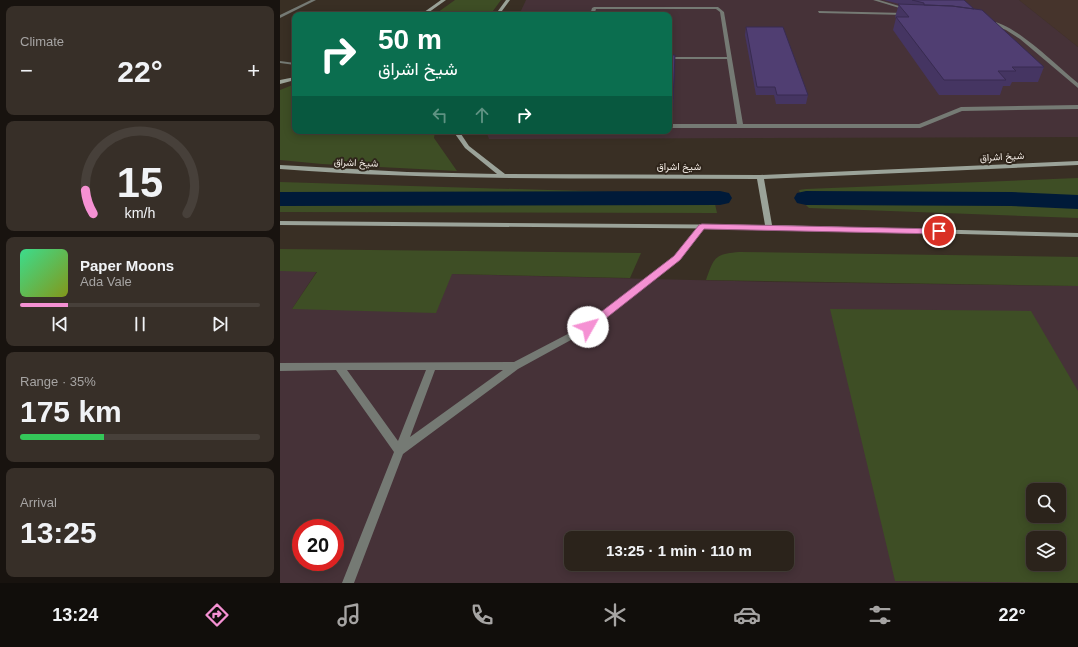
<!DOCTYPE html>
<html lang="en">
<head>
<meta charset="utf-8">
<style>
	body { margin:0; font-family:Helvetica,Vazirmatn,sans-serif; background:#372f28; color:#f1f3f6; height:100vh; display:flex; flex-direction:column; font-size:15px; white-space:nowrap }
	* { box-sizing:border-box; margin:0 }
	p { font-size:13px; color:#a6a4a3 }
	.icon { flex:none; width:22px; height:22px; fill:none; stroke:currentColor; stroke-width:2; stroke-linecap:round; stroke-linejoin:round }
	.map { position:relative; flex:1; overflow:hidden }
	.drawer { display:flex; flex-direction:column; gap:6px; padding:6px; background:#18130f; width:280px }
	.drawer>* { flex:none }
	.hud { position:absolute; left:12px; top:12px; width:380px; height:122px; border-radius:8px; box-shadow:0 2px 10px #0003,0 0 0 1px #47403a; background:#0b6e4f; color:#fff; overflow:hidden }
	.fabs { position:absolute; left:746px; top:483px; display:grid; gap:8px }
	.fabs a { display:grid; place-items:center; width:40px; height:40px; border-radius:8px; background:#2b231b; box-shadow:0 2px 10px #0003,0 0 0 1px #47403a; font-size:20px }
	.speed { position:absolute; left:12px; top:519px; display:flex; gap:8px; font-size:20px; font-weight:700; text-align:center }
	.speed>* { display:grid; place-content:center; width:52px; height:52px; border-radius:50%; background:#2b231b; box-shadow:0 2px 10px #0003,0 0 0 1px #47403a; line-height:1 }
	.speed .limit { border:6px solid #d22; background:#fff; color:#111 }
	.pin { position:absolute; display:grid; place-items:center; width:34px; height:34px; color:#fff; margin:-17px; border:2px solid #fff; border-radius:50%; box-shadow:0 1px 4px #0007 }
	.me { position:absolute; width:44px; margin:-22px; rotate:52deg; stroke-linejoin:round; filter:drop-shadow(0 0 3px #0008) }
	.turn { display:flex; align-items:center; gap:14px; height:84px; padding:0 20px; font-size:18px }
	.turn .icon { width:52px; height:52px; stroke-width:2.5 }
	.turn b { display:block; font-size:28px; line-height:34px }
	.lanes { display:flex; align-items:center; height:38px; padding:0 20px; background:#0003; justify-content:center; gap:20px; direction:ltr }
	.lanes .off { opacity:.35 }
	.big { font-size:30px; font-weight:700; line-height:1.1 }
	.drawer .card { flex:1; display:flex; flex-direction:column; justify-content:center; gap:6px; min-width:0; padding:0 14px; border-radius:8px; background:#372f28 }
	.drawer .dial { align-items:center; gap:0 }
	.dial svg { height:104px; overflow:visible; fill:none; stroke:#47403a; stroke-width:7; stroke-linecap:round; text-anchor:middle }
	.dial text { fill:#f1f3f6; stroke:none }
	.song { display:flex; align-items:center; gap:12px }
	.cover { width:48px; height:48px; border-radius:6px; background:linear-gradient(135deg,hsl(150 70% 55%),hsl(70 70% 35%)) }
	.played { height:4px; border-radius:2px; background:linear-gradient(90deg,#f591d3 20%,#47403a 20%) }
	.keys { display:flex; justify-content:space-around; direction:ltr }
	.heat { display:flex; justify-content:space-between; align-items:center; font-size:22px; direction:ltr }
	.charge { height:6px; border-radius:3px; background:linear-gradient(90deg,#34c759 35%,#47403a 0) }
	.trip { position:absolute; left:284px; top:531px; width:230px; height:40px; border-radius:8px; background:#2b231b; box-shadow:0 2px 10px #0003,0 0 0 1px #47403a; font-weight:700; line-height:40px; text-align:center }
	.dock { display:flex; height:64px; justify-content:space-around; align-items:center; background:#110e0b; color:#a6a4a3 }
	.dock .icon { width:28px; height:28px }
	.dock .active { color:#f591d3 }
	.dock b { font-size:18px; color:#f1f3f6 }
	main { display:flex; flex:1; min-height:0 }
	.map>svg:first-child { display:block }
	.commercial { fill:#46342c }
	.education { fill:#463238; fill-rule:evenodd }
	.green { fill:#3e4e25; fill-rule:evenodd }
	.lines { fill:none; stroke-linecap:round; stroke-linejoin:round }
	.canal { fill:#001a39; fill-rule:evenodd }
	.service { fill:#757a74; fill-rule:evenodd }
	.minor { fill:#757a74; fill-rule:evenodd }
	.tertiary { fill:#757a74; fill-rule:evenodd }
	.secondary { fill:#9ba399; fill-rule:evenodd }
	.wall { fill:#453562 }
	.shaded-wall { fill:#382b50 }
	.building { fill:#503e72; stroke:#382b50 }
	.route { fill:#f591d3; stroke:#9f5e89 }
	.labels { text-anchor:middle; stroke-width:4; stroke-linejoin:round; paint-order:stroke }
	.far-street-label { font-size:10px; fill:#f5eee7; stroke:#2f251b }
</style>
</head>
<body>
<main>
<section class="drawer">
<div class="card"><p>Climate</p>
<div class="heat"><a>−</a><b class="big">22°</b><a>+</a></div>
</div>
<div class="card dial"><svg viewBox="0 0 100 80">
<path d="M14 69A42 42 0 1 1 86 69"/>
<path d="M14 69A42 42 0 0 1 8 51" stroke="#f591d3"/>
<text x="50" y="56" font-size="32" font-weight="700">15</text>
<text x="50" y="72" font-size="11">km/h</text>
</svg></div>
<div class="card">
<div class="song"><i class="cover"></i><div><b>Paper Moons</b><p>Ada Vale</p></div></div>
<div class="played"></div>
<div class="keys"><svg class="icon" aria-label="previous" viewBox="0 0 24 24"><path d="M18 5L8 12l10 7zM5 5v14"/></svg><svg class="icon" aria-label="pause" viewBox="0 0 24 24"><path d="M8 5v14M16 5v14"/></svg><svg class="icon" aria-label="next" viewBox="0 0 24 24"><path d="M6 5l10 7-10 7zM19 5v14"/></svg></div>
</div>
<div class="card"><p>Range · 35%</p><b class="big">175 km</b><div class="charge"></div></div>
<div class="card"><p>Arrival</p><b class="big">13:25</b></div>
</section>
<div class="map">
<svg width="798" height="583" viewBox="0 0 798 583">
	<rect width="100%" height="100%" fill="#392f24"/>
	<path class="commercial" d="M739,0H798V47Z"/>
	<path class="education" d="M246,0H739L798,47V137L209,139L206,131H389V15H239Z
		M0,271H37L12,309L172,274L493,282L798,286V583H0ZM753,490H779V516H753ZM21,528H55V562H21ZM291,538H507V564H291ZM753,538H779V564H753Z"/>
	<path class="green" d="M175,0H221L210,15H154Z
		M15,84V131H155L154,138L177,171L42,164L0,160V90Z
		M798,178V218L529,208L523,202L519,190L526,189Z
		M0,182L433,195L437,213L0,212Z
		M0,249L361,253L350,278L172,274L156,313L12,309L37,272L0,271Z
		M459,252L798,257V286L426,280C434,258 434,254 459,252Z
		M550,309L751,311L798,391V583L615,581ZM753,490H779V516H753ZM753,538H779V564H753Z"/>
	<g class="lines">
		<path class="canal" d="M440,191L449,193L452,198L449,203L440,205L0,206V192Z
			M526,191L731,192L798,195V209L731,206L526,205L517,203L514,198L517,193Z"/>
		<path class="service" d="M593,0H599L629,9L626,10Z
			M314,7H438L444,12L463,124H639L681,107L798,105V109L682,111L640,128H389V124H457L447,59H389V57H447L440,12L436,9H316L314,15H310L312,8Z
			M538,11L625,13L627,14L625,15L539,13Z
			M709,21C734,22 778,67 798,83V88L740,39L726,30L709,23Z
			M420,224H422L426,226L400,260L311,329L238,369L123,454L74,583H62L114,452L56,370L0,371V363L234,362L305,325L394,256ZM67,370H146L118,441ZM155,370H223L130,437Z"/>
		<path class="minor" d="M31,0H36L0,18V15Z"/>
		<path class="tertiary" d="M0,61L15,63V65L0,63Z"/>
		<path class="secondary" d="M161,0H166L145,15H140Z
			M226,0H230L219,15H215Z
			M15,77V80L0,84V80Z
			M173,131H179L189,146L225,174L480,175L798,161V165L484,179L492,225L798,233V237L489,229L0,225V221L485,225L477,179C318,178 159,181 0,169V165L127,172L217,174L185,148Z"/>
	</g>
	<path class="wall" d="M604,0H684L694,9L764,67L758,82H732L730,86H723L720,95H659L613,30L616,18L615,17L619,4Z
		M466,27L528,95L526,104H496L494,95H476L465,35Z
		M389,55H395L393,111H389Z"/>
	<path class="shaded-wall" d="M395,55V66L393,111V99Z"/>
	<path class="building" d="M632,0H684L694,9L672,6L644,5V3Z
		M618,4L672,6L702,10L764,67H732L736,71H718L726,80H664L616,17H629Z
		M466,27H503L528,95H497L495,87H477Z
		M389,55H395L393,99H389Z"/>
	<path class="route" d="M422,224L659,229L663,231L659,234L424,229L400,260L311,330H304L303,327L304,325L394,256L419,225Z"/>
	<g class="labels">
		<g class="far-street-label">
			<text transform="translate(722 156) rotate(-3)" y="4">شیخ اشراق</text>
			<text transform="translate(76 162) rotate(2)" y="4">شیخ اشراق</text>
			<text x="399" y="170">شیخ اشراق</text>
		</g>
	</g>
</svg>
<div class="fabs">
<a><svg class="icon" aria-label="search" viewBox="0 0 24 24"><circle cx="10" cy="10" r="6"/><path d="M15 15l6 6"/></svg></a>
<a><svg class="icon" aria-label="layers" viewBox="0 0 24 24"><path d="M12 4l9 5-9 5-9-5zM3 14l9 5 9-5"/></svg></a>
</div>
<div class="speed"><div class="limit">20</div></div>
<div class="pin" style="left:659px;top:231px;background:#d93025"><svg class="icon" aria-label="arrive" viewBox="0 0 24 24"><path d="M6 21V4h12l-3 4 3 4H6"/></svg></div>
<svg class="me" style="left:308px;top:327px" viewBox="-20 -20 40 40"><circle r="19" fill="#fff"/><path d="M0-13L10 11 0 6-10 11z" fill="#f591d3"/></svg>
<div class="trip">13:25 · 1 min · 110 m</div>
<div class="hud">
<div class="turn"><svg class="icon" aria-label="right" viewBox="0 0 24 24"><path d="M7 20v-9h11M14 6l5 5-5 5"/></svg><div><b>50 m</b>شیخ اشراق</div></div>
<div class="lanes"><svg class="icon off" aria-label="left" viewBox="0 0 24 24"><path d="M17 20v-9H6M10 6l-5 5 5 5"/></svg><svg class="icon off" aria-label="ahead" viewBox="0 0 24 24"><path d="M12 20V5M6 11l6-6 6 6"/></svg><svg class="icon" aria-label="right" viewBox="0 0 24 24"><path d="M7 20v-9h11M14 6l5 5-5 5"/></svg></div>
</div>
</div>
</main>
<nav class="dock">
<b>13:24</b>
<svg class="icon active" aria-label="directions" viewBox="0 0 24 24"><path d="M12 3l9 9-9 9-9-9zM9 14v-3h6M13 9l2 2-2 2"/></svg>
<svg class="icon" aria-label="music" viewBox="0 0 24 24"><path d="M9 18V5l10-2v13"/><circle cx="6" cy="18" r="3"/><circle cx="16" cy="16" r="3"/></svg>
<svg class="icon" aria-label="phone" viewBox="0 0 24 24"><path d="M5 4h4l2 5-3 2q2 4 5 5l2-3 5 2v4C11 20 4 13 5 4z"/></svg>
<svg class="icon" aria-label="climate" viewBox="0 0 24 24"><path d="M12 3v18M4 7l16 10M4 17L20 7"/></svg>
<svg class="icon" aria-label="car" viewBox="0 0 24 24"><path d="M5 17H2v-5l4-1 3-4h7l3 4 3 1v5h-3M9 17h6M6 11h13"/><circle cx="7" cy="17" r="2"/><circle cx="17" cy="17" r="2"/></svg>
<svg class="icon" aria-label="filters" viewBox="0 0 24 24"><path d="M4 7h16M4 17h16"/><circle cx="9" cy="7" r="2"/><circle cx="15" cy="17" r="2"/></svg>
<b>22°</b>
</nav>
</body>
</html>
